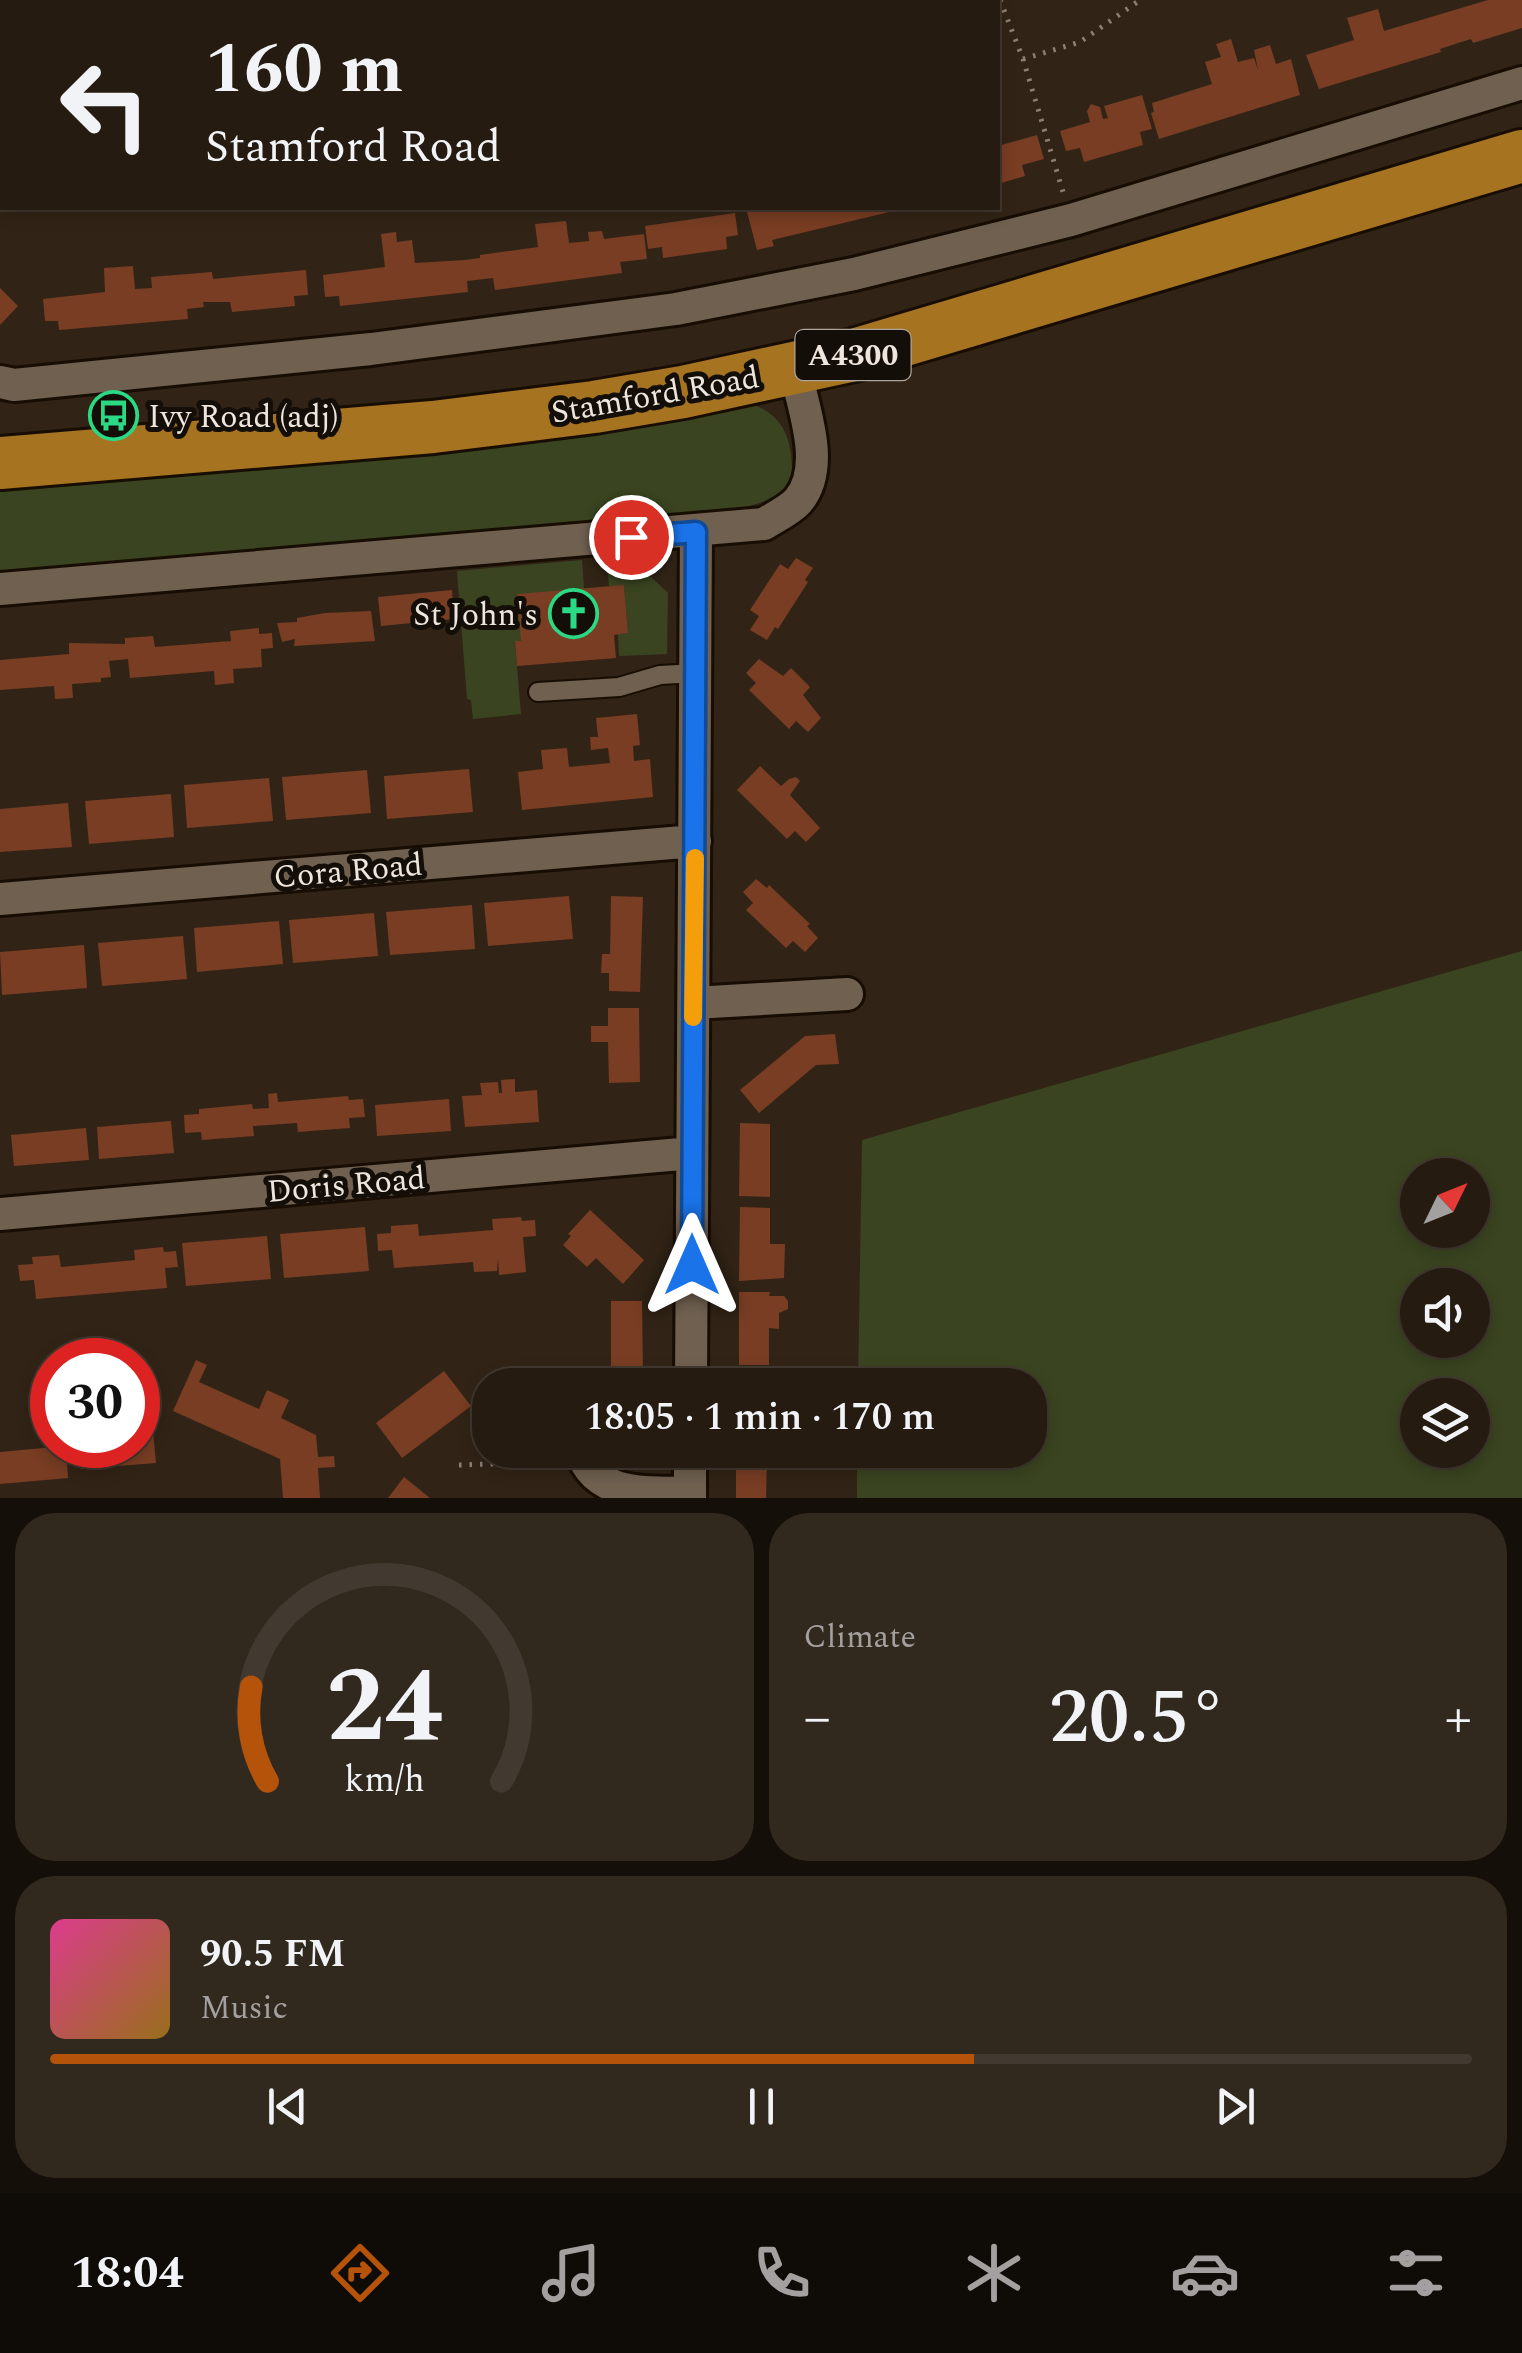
<!DOCTYPE html>
<html lang="en">
<head>
<meta charset="utf-8">
<style>
	body { margin:0; font-family:Spectral,serif; background:#31281e; color:#f1f3f6; height:100vh; display:flex; flex-direction:column; font-size:38px; white-space:nowrap }
	* { box-sizing:border-box; margin:0 }
	p { font-size:32px; color:#a3a19f }
	.icon { flex:none; width:55px; height:55px; fill:none; stroke:currentColor; stroke-width:2; stroke-linecap:round; stroke-linejoin:round }
	.map { position:relative; height:1498px; overflow:hidden }
	.side { display:flex; flex-direction:column; gap:15px; padding:15px; background:#140f09; flex:1 }
	.side>* { flex:none }
	.guide { position:absolute; left:0px; top:0px; width:1000px; height:210px; box-shadow:0 5px 15px #0003,0 0 0 2px #423930; background:#251b10; color:#f1f3f6; overflow:hidden }
	.needle { width:65px; rotate:47deg }
	.fabs { position:absolute; left:1400px; top:1158px; display:grid; gap:20px }
	.fabs a { display:grid; place-items:center; width:90px; height:90px; border-radius:50%; background:#251b10; box-shadow:0 5px 15px #0003,0 0 0 2px #423930; font-size:50px }
	.speed { position:absolute; left:30px; top:1338px; display:flex; gap:20px; font-size:50px; font-weight:700; text-align:center }
	.speed>* { display:grid; place-content:center; width:130px; height:130px; border-radius:50%; background:#251b10; box-shadow:0 5px 15px #0003,0 0 0 2px #423930; line-height:1 }
	.speed .limit { border:15px solid #d22; background:#fff; color:#111 }
	.pin { position:absolute; display:grid; place-items:center; width:85px; height:85px; color:#fff; margin:-42px; border:5px solid #fff; border-radius:50%; box-shadow:0 2px 10px #0007 }
	.me { position:absolute; width:110px; margin:-55px; rotate:0deg; stroke-linejoin:round; filter:drop-shadow(0 0 8px #0008) }
	.turn { display:flex; align-items:center; gap:35px; height:210px; padding:0 40px; font-size:45px }
	.turn .icon { width:130px; height:130px; stroke-width:2.5 }
	.turn b { display:block; font-size:70px; line-height:85px }
	.big { font-size:75px; font-weight:600; line-height:1.1 }
	.side .widget { flex:1; display:flex; flex-direction:column; justify-content:center; gap:15px; min-width:0; padding:0 35px; border-radius:40px; background:#31281e }
	.side .dial { align-items:center; gap:0 }
	.dial svg { height:260px; overflow:visible; fill:none; stroke:#423930; stroke-width:7; stroke-linecap:round; text-anchor:middle }
	.dial text { fill:#f1f3f6; stroke:none }
	.song { display:flex; align-items:center; gap:30px }
	.cover { width:120px; height:120px; border-radius:15px; background:linear-gradient(135deg,hsl(330 70% 55%),hsl(40 70% 35%)) }
	.played { height:10px; border-radius:5px; background:linear-gradient(90deg,#b45309 65%,#423930 65%) }
	.keys { display:flex; justify-content:space-around; direction:ltr }
	.heat { display:flex; justify-content:space-between; align-items:center; font-size:55px; direction:ltr }
	.side .tiles { flex:1; display:grid; gap:15px; grid-template-columns:1fr 1fr }
	.widget:last-child { grid-column:span 2 }
	.trip { position:absolute; left:472px; top:1368px; width:575px; height:100px; border-radius:40px; background:#251b10; box-shadow:0 5px 15px #0003,0 0 0 2px #423930; font-weight:600; line-height:100px; text-align:center }
	.menu { display:flex; height:160px; justify-content:space-around; align-items:center; background:#0f0b06; color:#a3a19f }
	.menu .icon { width:70px; height:70px }
	.menu .on { color:#b45309 }
	.menu b { font-size:45px; color:#f1f3f6 }
	.map>svg:first-child { display:block }
	.green { fill:#3a4420; fill-rule:evenodd }
	.building { fill:#783d23 }
	.lines { fill:none; stroke-linecap:round; stroke-linejoin:round }
	.lane-casing { stroke:#180d02; stroke-width:22 }
	.street-casing { stroke:#180d02; stroke-width:38 }
	.primary-casing { stroke:#180d02; stroke-width:58 }
	.path { stroke:#8b7f74; stroke-width:5; stroke-dasharray:2.5 8; stroke-linecap:butt }
	.lane { stroke:#6f6050; stroke-width:18 }
	.street { stroke:#6f6050; stroke-width:32 }
	.primary { stroke:#a67321; stroke-width:52 }
	.route-casing { stroke:#114b97; stroke-width:25 }
	.route { stroke:#1a73e8; stroke-width:18 }
	.slow { stroke:#f59e0b; stroke-width:18 }
	.labels { text-anchor:middle; stroke-width:10; stroke-linejoin:round; paint-order:stroke }
	.shield { fill:#140e08; stroke:#ada49c; stroke-width:2.5 }
	.shield-label { font-size:30px; font-weight:bold; fill:#eee5dc }
	.street-label { font-size:32px; fill:#eee5dc; stroke:#140e08 }
	.poi-label { font-size:32px; fill:#eee5dc; stroke:#140e08; text-anchor:start }
</style>
</head>
<body>
<div class="map">
<svg width="1522" height="1498" viewBox="0 0 1522 1498">
	<rect width="100%" height="100%" fill="#312416"/>
	<path class="green" d="M737,400C781,409 793,434 792,477C774,510 732,508 698,514L0,574V483Z
		M629,556L668,593L667,654L619,656L618,634L628,633L624,586H609L606,558Z
		M582,560L584,588L521,641L515,642L521,714L473,719L471,700L467,699L457,571Z
		M1522,951V1498H857V1450H1030V1385H858L862,1140ZM1418,1175H1472V1230H1418ZM1418,1285H1472V1340H1418ZM1418,1395H1472V1450H1418Z"/>
	<path class="building" d="M1488,0H1522V28L1473,43L1471,39L1458,43L1440,49L1441,52L1319,89L1306,55L1354,40L1347,18L1378,9L1384,31Z
		M1231,39L1238,62L1254,58L1258,70L1254,50L1270,45L1276,64L1291,59L1300,95L1159,139L1151,113L1154,112L1152,103L1212,84L1205,62L1221,57L1216,44Z
		M1142,95L1152,129L1140,132L1143,145L1084,162L1080,148L1066,151L1060,131L1090,122L1087,111L1091,104L1100,107L1103,119L1108,118L1104,106Z
		M1037,135L1044,159L1022,165L1025,176L998,184V146Z
		M746,208H901L902,209L772,240L774,246L757,250Z
		M735,213L738,235L726,237L727,249L663,258L662,247L648,249L645,226Z
		M566,221L569,243L589,241L588,232L602,231L604,239L644,234L647,259L620,262L622,273L495,290L493,278L467,281L468,292L340,306L339,296L325,297L323,275L385,267L381,234L396,232L397,242L412,240L415,263L465,260L480,258V255L538,247L535,224Z
		M133,266L135,289L152,288L151,277L212,272L213,279L306,270L308,295L294,296L295,306L232,312L230,302H203L204,307L187,309L188,319L59,330L58,321H45L43,299L105,292L104,268Z
		M0,288L18,306L0,325Z
		M796,558L813,568L805,580L808,582L778,629L775,627L767,640L750,630L759,616L750,610L780,564L788,569Z
		M624,585L628,633L614,635L616,658L517,666L515,641H521L517,594Z
		M452,590L454,619L381,626L378,597Z
		M371,611L375,641L294,646L295,639L282,642L277,623L297,622V618L325,613Z
		M259,628V634L272,633L273,648L261,649L262,667L233,669L234,683L215,685L214,671L130,678L128,659L109,661L111,677L101,678V682L72,684L73,698L55,699L54,686L0,690V660L69,654V643L125,644V638L153,636L155,647L231,641L230,631Z
		M759,659L783,676L791,668L810,687L803,695L821,718L808,732L796,721L789,729L749,690L756,683L746,673Z
		M637,714L640,745L633,746L634,761L650,759L653,797L522,810L518,772L543,769L541,750L567,748L569,767L610,763L608,748L591,750L590,737H598L596,718Z
		M760,766L781,786L789,779L796,777L800,781L790,795L820,828L806,842L795,831L787,839L737,790Z
		M469,769L473,812L387,819L384,776Z
		M367,770L371,813L286,820L282,777Z
		M269,778L273,821L187,828L184,785Z
		M171,794L174,837L89,844L85,801Z
		M68,803L72,847L0,852V809Z
		M756,879L767,888L769,885L810,924L807,926L818,938L805,952L793,941L786,948L746,910L753,903L743,892Z
		M569,896L573,939L488,946L484,903Z
		M611,896L643,897L640,992L609,991V973H601L602,954H610Z
		M472,905L475,949L390,955L386,912Z
		M374,913L378,956L293,963L289,920Z
		M279,921L283,964L197,972L194,928Z
		M183,936L187,979L102,986L98,943Z
		M84,945L87,988L2,995L0,952Z
		M608,1008H639L640,1082L609,1083L608,1042H591V1026H608Z
		M835,1034L839,1064L816,1065L759,1113L740,1090L805,1036Z
		M515,1079V1092L537,1090L539,1122L465,1127L462,1096L482,1095L480,1083L498,1082L499,1093H502L501,1080Z
		M277,1093L278,1102L348,1096L349,1100L363,1099L365,1117L349,1118L350,1128L323,1130L298,1132L297,1123L253,1126L254,1136L202,1140L201,1132L185,1133L184,1115L199,1114V1109L252,1104L253,1109L269,1108L268,1094Z
		M449,1099L451,1131L377,1136L375,1105Z
		M171,1121L174,1153L99,1159L97,1127Z
		M740,1123L770,1124V1197L739,1196Z
		M86,1128L89,1160L14,1166L11,1135Z
		M740,1207L770,1208V1244H785L784,1278L739,1281Z
		M590,1210L644,1260L623,1284L596,1258L587,1267L563,1245L571,1236L568,1234Z
		M521,1217L522,1221L535,1220L536,1236L523,1237L526,1272L499,1275L498,1259L497,1271L474,1272L473,1262L394,1268L392,1250L378,1251L377,1234L391,1233V1226L418,1224L419,1236L493,1230L492,1219Z
		M365,1227L369,1271L284,1278L280,1234Z
		M267,1236L271,1279L186,1286L182,1243Z
		M163,1247L164,1252L176,1251L178,1267L165,1268L167,1288L36,1299L34,1280L20,1281L18,1265L33,1264L32,1257L59,1255L61,1267L135,1260L134,1250Z
		M739,1292H770L769,1296H784L788,1301V1309L779,1313V1329L769,1328V1365H739Z
		M611,1301H642L643,1376H611Z
		M196,1360L207,1365L199,1382L259,1409L267,1390L289,1400L281,1418L316,1435L318,1457L334,1456L335,1467L318,1468L320,1498H283L280,1459L173,1411Z
		M444,1371L471,1406L402,1458L376,1423Z
		M737,1375H778V1385H737Z
		M153,1431L156,1463L81,1469L79,1445H138V1432Z
		M66,1446L68,1478L0,1484V1452Z
		M736,1460H767L766,1498H736Z
		M404,1477L430,1498H388Z"/>
	<g class="lines">
		<defs>
			<path id="lane" d="M538,692L619,687L660,675L696,673"/>
			<path id="street" d="M476,2L487,0
				M0,64L2,63
				M0,382L14,385L371,349L676,309L854,274L1071,220L1522,83
				M0,589L764,524C775,517 790,510 798,501C827,467 803,408 795,369
				M0,899L695,841
				M694,1003L847,994
				M0,1214L692,1153
				M691,1385L696,531
				M590,1450L585,1461C605,1498 652,1492 690,1493
				M690,1498V1450"/>
			<path id="primary" d="M0,463L433,427L594,407L683,392L854,355L1522,156"/>
		</defs>
		<use href="#lane" class="lane-casing"/>
		<use href="#street" class="street-casing"/>
		<use href="#primary" class="primary-casing"/>
		<path class="path" d="M1000,0L1023,59L1063,192
			M1023,59L1080,42L1140,0
			M459,1465L556,1462"/>
		<use href="#lane" class="lane"/>
		<use href="#street" class="street"/>
		<use href="#primary" class="primary"/>
	</g>
	<g class="lines">
		<defs>
			<path id="route" d="M631,537L696,532L692,1265"/>
		</defs>
		<use href="#route" class="route-casing"/>
		<use href="#route" class="route"/>
		<path class="slow" d="M693,1017L695,858"/>
	</g>
	<defs>
		<symbol id="bus-ring" viewBox="-11 -11 22 22"><circle r="9.5" fill="#140e08" stroke="#2bd884" stroke-width="1.5"/><path d="M-5-6H5V4H4V6H2V4H-2V6H-4V4H-5ZM-3.5-4V0h7V-4ZM-3.5 1.2v1.5H-2V1.2ZM2 1.2v1.5H3.5V1.2Z" fill="#2bd884"/></symbol>
		<symbol id="church-ring" viewBox="-11 -11 22 22"><circle r="9.5" fill="#140e08" stroke="#2bd884" stroke-width="1.5"/><path d="M-1.2-6h2.4v3.5h3.3v2.4h-3.3V6h-2.4V-.1h-3.3v-2.4h3.3Z" fill="#2bd884"/></symbol>
	</defs>
	<g fill-rule="evenodd">
		<use href="#bus-ring" x="86" y="388" width="55" height="55"/>
		<use href="#church-ring" x="546" y="586" width="55" height="55"/>
	</g>
	<g class="labels">
		<rect class="shield" x="795.5" y="330" width="115" height="50" rx="8"/>
		<g class="shield-label">
			<text x="853" y="365">A4300</text>
		</g>
		<g class="street-label">
			<text transform="translate(655 394) rotate(-10)" y="11">Stamford Road</text>
			<text transform="translate(348 870) rotate(-5)" y="11">Cora Road</text>
			<text transform="translate(346 1184) rotate(-5)" y="11">Doris Road</text>
		</g>
		<g class="poi-label">
			<text x="148" y="427">Ivy Road (adj)</text>
			<text x="538" y="625" text-anchor="end">St John's</text>
		</g>
	</g>
</svg>
<div class="fabs">
<a><svg class="needle" viewBox="-14 -14 28 28"><path d="M0-13l5 13h-10z" fill="#e53935"/><path d="M0 13l5-13h-10z" fill="#a3a19f"/></svg></a>
<a><svg class="icon" aria-label="sound" viewBox="0 0 24 24"><path d="M4 9h4l5-4v14l-5-4H4zM17 9q2 3 0 6"/></svg></a>
<a><svg class="icon" aria-label="layers" viewBox="0 0 24 24"><path d="M12 4l9 5-9 5-9-5zM3 14l9 5 9-5"/></svg></a>
</div>
<div class="speed"><div class="limit">30</div></div>
<div class="pin" style="left:631px;top:537px;background:#d93025"><svg class="icon" aria-label="arrive" viewBox="0 0 24 24"><path d="M6 21V4h12l-3 4 3 4H6"/></svg></div>
<svg class="me" style="left:692px;top:1265px" viewBox="-20 -20 40 40"><path d="M0-17L14 15 0 8-14 15z" fill="#1a73e8" stroke="#fff" stroke-width="4"/></svg>
<div class="trip">18:05 · 1 min · 170 m</div>
<div class="guide">
<div class="turn"><svg class="icon" aria-label="left" viewBox="0 0 24 24"><path d="M17 20v-9H6M10 6l-5 5 5 5"/></svg><div><b>160 m</b>Stamford Road</div></div>
</div>
</div>
<section class="side">
<div class="tiles">
<div class="widget dial"><svg viewBox="0 0 100 80">
<path d="M14 69A42 42 0 1 1 86 69"/>
<path d="M14 69A42 42 0 0 1 9 40" stroke="#b45309"/>
<text x="50" y="56" font-size="32" font-weight="700">24</text>
<text x="50" y="72" font-size="11">km/h</text>
</svg></div>
<div class="widget"><p>Climate</p>
<div class="heat"><a>−</a><b class="big">20.5°</b><a>+</a></div>
</div>
<div class="widget">
<div class="song"><i class="cover"></i><div><b>90.5 FM</b><p>Music</p></div></div>
<div class="played"></div>
<div class="keys"><svg class="icon" aria-label="previous" viewBox="0 0 24 24"><path d="M18 5L8 12l10 7zM5 5v14"/></svg><svg class="icon" aria-label="pause" viewBox="0 0 24 24"><path d="M8 5v14M16 5v14"/></svg><svg class="icon" aria-label="next" viewBox="0 0 24 24"><path d="M6 5l10 7-10 7zM19 5v14"/></svg></div>
</div>
</div>
</section>
<nav class="menu">
<b>18:04</b>
<svg class="icon on" aria-label="directions" viewBox="0 0 24 24"><path d="M12 3l9 9-9 9-9-9zM9 14v-3h6M13 9l2 2-2 2"/></svg>
<svg class="icon" aria-label="music" viewBox="0 0 24 24"><path d="M9 18V5l10-2v13"/><circle cx="6" cy="18" r="3"/><circle cx="16" cy="16" r="3"/></svg>
<svg class="icon" aria-label="phone" viewBox="0 0 24 24"><path d="M5 4h4l2 5-3 2q2 4 5 5l2-3 5 2v4C11 20 4 13 5 4z"/></svg>
<svg class="icon" aria-label="climate" viewBox="0 0 24 24"><path d="M12 3v18M4 7l16 10M4 17L20 7"/></svg>
<svg class="icon" aria-label="car" viewBox="0 0 24 24"><path d="M5 17H2v-5l4-1 3-4h7l3 4 3 1v5h-3M9 17h6M6 11h13"/><circle cx="7" cy="17" r="2"/><circle cx="17" cy="17" r="2"/></svg>
<svg class="icon" aria-label="filters" viewBox="0 0 24 24"><path d="M4 7h16M4 17h16"/><circle cx="9" cy="7" r="2"/><circle cx="15" cy="17" r="2"/></svg>
</nav>
</body>
</html>
